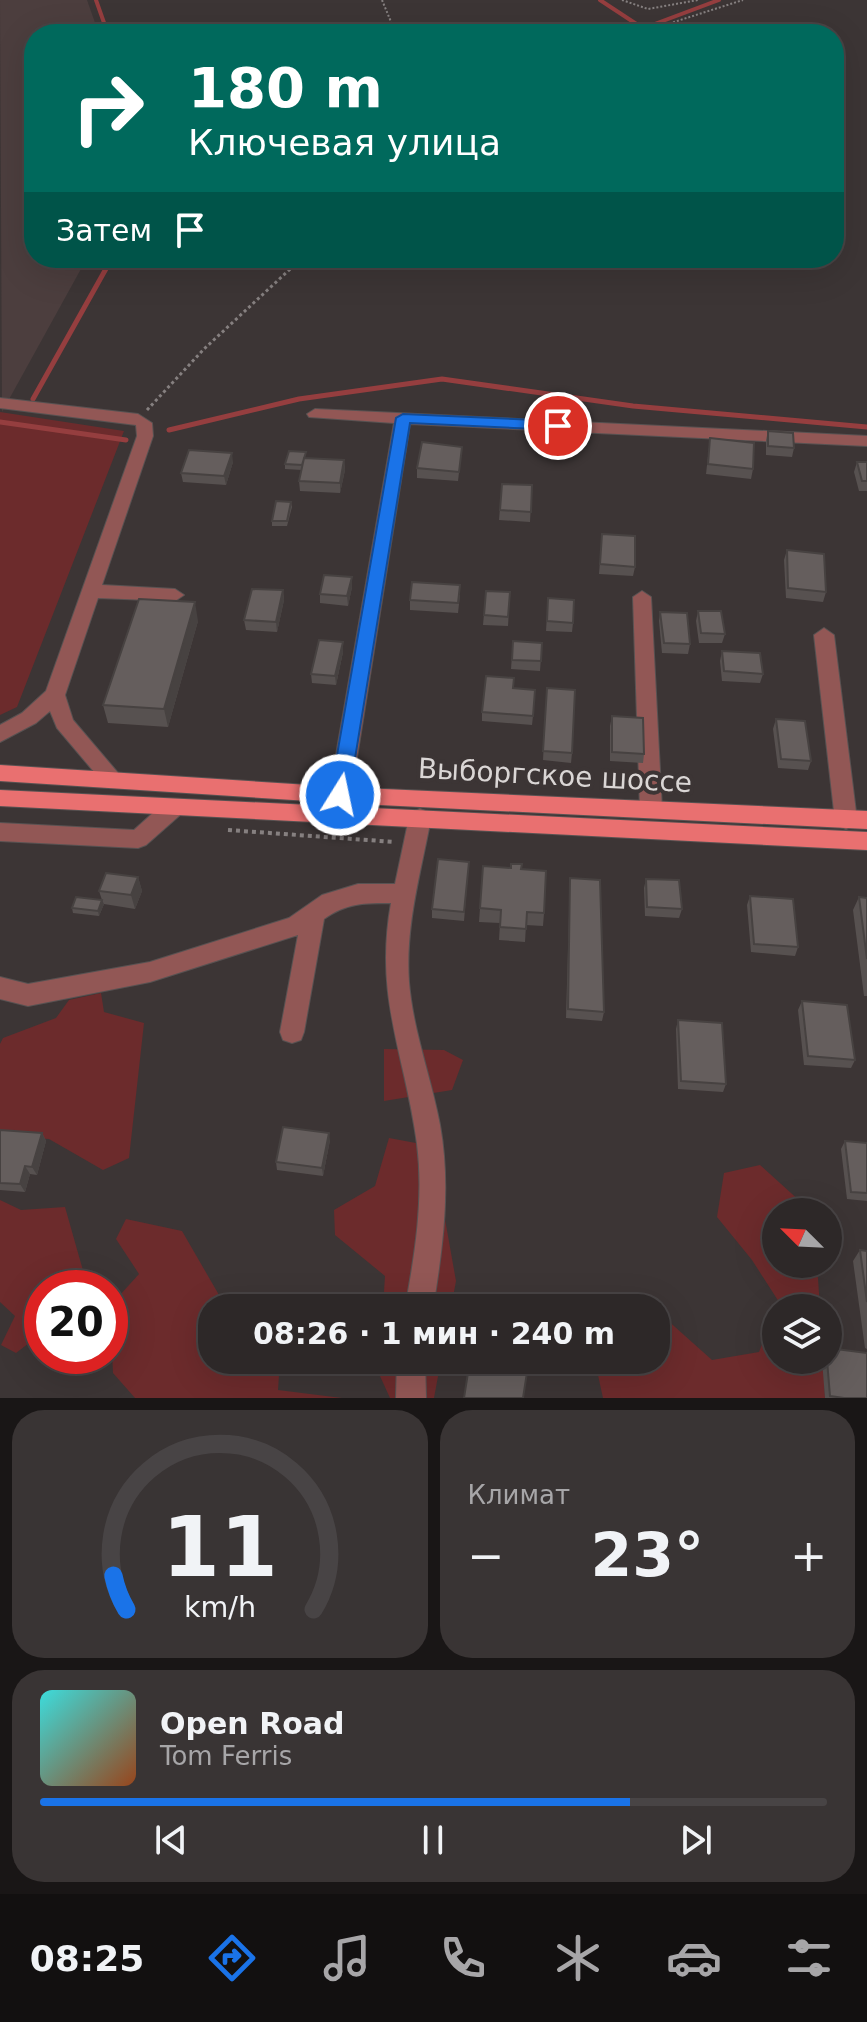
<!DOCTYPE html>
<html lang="ru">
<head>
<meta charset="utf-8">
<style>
	body { margin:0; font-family:"DejaVu Sans",sans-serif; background:#393434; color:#f1f3f6; height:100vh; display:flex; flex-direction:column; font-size:30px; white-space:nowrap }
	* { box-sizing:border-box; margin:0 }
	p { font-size:26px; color:#a7a6a8 }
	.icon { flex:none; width:44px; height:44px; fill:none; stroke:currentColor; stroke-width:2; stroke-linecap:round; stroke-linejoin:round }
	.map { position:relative; height:1398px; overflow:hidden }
	.details { display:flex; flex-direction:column; gap:12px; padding:12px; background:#191616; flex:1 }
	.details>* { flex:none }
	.top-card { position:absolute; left:24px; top:24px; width:820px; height:244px; border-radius:32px; box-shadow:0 8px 32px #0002,0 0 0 2px #484445; background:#00695c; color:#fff; overflow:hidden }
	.needle { width:52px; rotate:294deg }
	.buttons { position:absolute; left:762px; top:1198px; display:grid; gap:16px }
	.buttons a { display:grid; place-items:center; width:80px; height:80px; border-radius:50%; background:#2d2828; box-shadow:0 8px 32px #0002,0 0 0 2px #484445; font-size:40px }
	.speed { position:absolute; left:24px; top:1270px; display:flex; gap:16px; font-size:40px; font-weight:700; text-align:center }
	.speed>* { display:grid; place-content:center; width:104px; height:104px; border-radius:50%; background:#2d2828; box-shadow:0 8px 32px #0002,0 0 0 2px #484445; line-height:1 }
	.speed .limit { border:12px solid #d22; background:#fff; color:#111 }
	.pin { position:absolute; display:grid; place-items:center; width:68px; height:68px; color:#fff; margin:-34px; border:4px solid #fff; border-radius:50%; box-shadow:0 2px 8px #0007 }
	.me { position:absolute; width:88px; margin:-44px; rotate:10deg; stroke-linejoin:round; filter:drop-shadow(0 0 6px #0008) }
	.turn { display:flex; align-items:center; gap:28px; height:168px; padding:0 32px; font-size:36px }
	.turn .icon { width:104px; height:104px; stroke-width:2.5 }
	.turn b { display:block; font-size:56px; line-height:68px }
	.then { display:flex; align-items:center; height:76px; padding:0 32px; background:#0003; gap:16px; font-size:30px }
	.big { font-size:60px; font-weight:600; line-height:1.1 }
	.details .widget { flex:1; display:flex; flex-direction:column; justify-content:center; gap:12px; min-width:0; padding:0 28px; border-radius:32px; background:#393434 }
	.details .dial { align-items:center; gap:0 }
	.dial svg { height:208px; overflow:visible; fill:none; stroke:#484445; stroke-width:7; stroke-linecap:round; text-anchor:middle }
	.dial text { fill:#f1f3f6; stroke:none }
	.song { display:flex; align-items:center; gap:24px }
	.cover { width:96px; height:96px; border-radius:12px; background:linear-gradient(135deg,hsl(180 70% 55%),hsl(20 70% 35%)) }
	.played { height:8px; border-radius:4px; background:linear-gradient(90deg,#1a73e8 75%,#484445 75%) }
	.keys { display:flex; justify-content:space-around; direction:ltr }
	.heat { display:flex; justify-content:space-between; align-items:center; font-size:44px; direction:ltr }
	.details .tiles { flex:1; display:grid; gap:12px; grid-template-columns:1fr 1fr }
	.widget:last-child { grid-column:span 2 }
	.trip { position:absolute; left:198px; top:1294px; width:472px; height:80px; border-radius:32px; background:#2d2828; box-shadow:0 8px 32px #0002,0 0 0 2px #484445; font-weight:600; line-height:80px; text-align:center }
	.menu { display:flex; height:128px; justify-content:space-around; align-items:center; background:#121010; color:#a7a6a8 }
	.menu .icon { width:56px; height:56px }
	.menu .current { color:#1a73e8 }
	.menu b { font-size:36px; color:#f1f3f6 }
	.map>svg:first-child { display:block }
	.built { fill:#4c3e3e }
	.green { fill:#6c2b2c }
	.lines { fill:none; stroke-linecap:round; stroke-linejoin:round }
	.stream-far1 { stroke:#953e3f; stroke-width:4 }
	.stream { stroke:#953e3f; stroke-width:5 }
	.minor-casing { stroke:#585252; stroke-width:2 }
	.major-casing { stroke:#585252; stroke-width:2 }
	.path-far2 { stroke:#868080; stroke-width:2; stroke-dasharray:2 2; stroke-linecap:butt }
	.path-far1 { stroke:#868080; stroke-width:3; stroke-dasharray:3 3; stroke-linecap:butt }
	.path { stroke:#868080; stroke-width:4; stroke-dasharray:4 4; stroke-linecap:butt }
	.minor { fill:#925755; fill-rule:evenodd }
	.major { fill:#e97070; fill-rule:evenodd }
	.wall { fill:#575150 }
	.shaded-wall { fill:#474241 }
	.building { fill:#655e5d; stroke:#474241; stroke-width:2 }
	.route { fill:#1a73e8; stroke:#114b97; stroke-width:2 }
	.labels { text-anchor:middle; stroke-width:8; stroke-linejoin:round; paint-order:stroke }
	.street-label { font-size:28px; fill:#dad6d5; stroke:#3c3535 }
</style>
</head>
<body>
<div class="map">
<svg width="867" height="1398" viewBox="0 0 867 1398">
	<rect width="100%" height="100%" fill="#3c3535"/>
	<path class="built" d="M0,0H87L99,34H34V258H87L2,412Z"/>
	<path class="green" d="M0,412L124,431L17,707L0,715Z
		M101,993L104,1012L144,1023L129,1158L103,1170L49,1139L0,1136V1044L3,1038L56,1018L69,1000Z
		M384,1049L444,1050L463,1060L452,1090L384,1101Z
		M389,1138L432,1146L456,1281L451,1308H383L385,1276L335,1235L334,1210L375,1186Z
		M760,1165L802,1203L805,1212H776V1264H817L820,1308H776L779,1302L752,1260L717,1217L724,1173Z
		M0,1200L21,1210L65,1207L84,1274L76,1288H42V1333L16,1353L1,1345L15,1316L0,1302Z
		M126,1219L182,1231L219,1295L258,1308H212V1360H280L278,1390L342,1398H135L113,1373L110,1306L139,1274L116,1239Z
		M578,1293L652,1308H557Z
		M776,1309V1360H823L825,1398H603L598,1375L581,1360H656V1310L712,1360L759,1352Z
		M381,1360H441L434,1398H390L380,1376Z"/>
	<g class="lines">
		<path class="stream-far1" d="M96,0L108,34
			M600,0L641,27
			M628,34L719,0"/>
		<path class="stream" d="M33,399L112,258
			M0,422L126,440
			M169,430L299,399L442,379L633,406L867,427"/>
		<defs>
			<path id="minor" d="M0,398L138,414L152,423L153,436L102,585L175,589L184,595L175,601L98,598L65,695L73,720L124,780L120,786H106L57,728L50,711L36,723L0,742V725L22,713L46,691L137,436L136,425L0,408Z
				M315,409L867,436V446L410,424L351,795L348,801H332L329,795L394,423L309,417L307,414Z
				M642,591L651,597L662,809L659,815L651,818L643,815L640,809L633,597Z
				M824,628L834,635L857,820L854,826L846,829L838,826L835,820L814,635Z
				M172,800L180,803L183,809L180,815L146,845L138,848L0,841V823L134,830L164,803Z
				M420,809L428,812L431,818C421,872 405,926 409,982C413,1031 431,1077 440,1125C451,1186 443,1247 433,1308H405C415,1254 424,1199 417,1144C405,1054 374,998 391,903C365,903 346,903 324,919L304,1032L301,1040L292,1043L283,1040L280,1032L298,935L150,982L28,1006L0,999V977L28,984L150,962L289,918L322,895L358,884H395L409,818L412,812Z
				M397,1360H425L426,1398H396Z"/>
			<path id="major" d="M0,765L340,787L867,811V829L340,803L0,781Z
				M0,790L867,832V850L0,806Z"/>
		</defs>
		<use href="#minor" class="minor-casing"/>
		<use href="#major" class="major-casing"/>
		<path class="path-far2" d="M382,0L396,34
			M622,0L648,9L698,0
			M662,34L674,22L743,0"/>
		<path class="path-far1" d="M147,410L204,349L302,258"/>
		<path class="path" d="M228,830L395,842"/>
		<use href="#minor" class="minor"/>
		<use href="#major" class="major"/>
	</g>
	<path class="wall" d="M768,431L794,448L792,457L766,455V440Z
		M710,438L753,469L751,479L706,474Z
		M462,447L458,481L417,478V468Z
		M306,458L344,460L345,470L340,493L300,491L299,481L302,470L285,469V464Z
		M233,462L226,485L183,482L181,473Z
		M857,462H867V491H859L854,472Z
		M502,484L532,485L530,522L499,520Z
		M291,502L292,507L287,526H272V521Z
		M602,534L635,567L633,576L599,574Z
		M787,550L826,592L823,602L786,598L784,560Z
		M352,587L348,606L320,603V594Z
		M283,590L284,600L277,632L246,630L244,620Z
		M486,591L510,592L508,626L483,625Z
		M460,595L458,613L410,610V600Z
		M548,598L573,623L572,632L546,631Z
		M698,611L725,634L722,643H699L696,621Z
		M660,612L690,644L688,654L662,653L659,621Z
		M198,621L168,727L108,723L103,705Z
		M513,641L542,643L540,671L511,669Z
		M722,651L763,674L760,683L722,681L720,661Z
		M343,652L336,685L312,683L311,674Z
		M514,688L533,716L532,725L482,721V712Z
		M547,688L572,753L571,763L543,760Z
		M612,716L644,754L643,763L610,761V726Z
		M776,719L811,761L808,770L778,768L773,729Z
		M469,862L464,921L432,918V909Z
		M483,866L521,869L544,913L543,926L526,925L525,942L499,940L500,923L479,922Z
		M138,877L142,891L135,909L104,904L99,916L73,913L72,908L102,900L99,891Z
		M570,878L604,1012L602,1021L566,1018Z
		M646,879L682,909L679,918L645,916L644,888Z
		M750,896L798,947L795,956L751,952L747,905Z
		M859,897L867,898V996H864L853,910Z
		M802,1001L855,1060L851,1068L804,1065L798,1010Z
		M678,1020L726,1084L723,1092L678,1089L676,1029Z
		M0,1130L42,1133L46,1141L37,1175L30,1174L25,1192L0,1190Z
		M330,1140L323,1176L277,1170L276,1162Z
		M845,1141L867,1143V1201L847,1199L841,1149Z
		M860,1250L867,1251V1349L865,1348L853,1261Z
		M822,1360H828L867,1398H825Z"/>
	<path class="shaded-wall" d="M232,453L233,462L226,485L224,476Z
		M344,460L345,470L340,493V483Z
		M352,577V587L348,606L347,596Z
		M283,590L284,600L277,632L276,622Z
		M195,602L198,621L168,727L164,709Z
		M343,642V652L336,685L335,676Z
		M138,877L142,891L135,909L131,895Z
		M102,900L104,904L99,916L98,911Z
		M42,1133L46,1141L37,1175L32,1167Z
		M329,1133L330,1140L323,1176L322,1168Z
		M25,1166L30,1174L25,1192L20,1184Z"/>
	<path class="building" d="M768,431L793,433L794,448L768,446Z
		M710,438L754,443L753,469L708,464Z
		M422,442L462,447L459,472L417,468Z
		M189,450L232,453L224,476L181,473Z
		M289,451L306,452L302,465L285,464Z
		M304,458L344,460L340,483L299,481Z
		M857,462H867V481H862Z
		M502,484L532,485L531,512L500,510Z
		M276,501L291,502L287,521H272Z
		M602,534L635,536V567L600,564Z
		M787,550L824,554L826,592L788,588Z
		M324,575L352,577L347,596L320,594Z
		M412,582L460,585L458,603L410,600Z
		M252,589L283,590L276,622L244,620Z
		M486,591L510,592L508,617L484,615Z
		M548,598L574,600L573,623L547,621Z
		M139,599L195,602L164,709L103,705Z
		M698,611H721L725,634L701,633Z
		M660,612L687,613L690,644L664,643Z
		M319,640L343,642L335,676L311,674Z
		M513,641L542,643L541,661L512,660Z
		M722,651L760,653L763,674L724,671Z
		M486,676L514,678L513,688L535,690L533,716L482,712Z
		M547,688L575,690L572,753L543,751Z
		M612,716L643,718L644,754L612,752Z
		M776,719L805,721L811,761L781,759Z
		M438,859L469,862L464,912L432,909Z
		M511,864H522L521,869L546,871L544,913L527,912L526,929L500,927L501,910L480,908L483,866L511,868Z
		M106,873L138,877L131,895L99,891Z
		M570,878L600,880L604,1012L568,1009Z
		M646,879L679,880L682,909L647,907Z
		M750,896L793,899L798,947L754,944Z
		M76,897L102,900L98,911L72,908Z
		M859,897L867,898V959Z
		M802,1001L847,1005L855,1060L808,1056Z
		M678,1020L722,1023L726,1084L681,1081Z
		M283,1127L329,1133L322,1168L276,1162Z
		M0,1130L42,1133L32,1167L25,1166L20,1184L0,1183Z
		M845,1141L867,1143V1193L851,1192Z
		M860,1250L867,1251V1302Z
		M481,1299L522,1308H480Z
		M828,1348L867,1353V1398H844L830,1396L827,1360H828Z
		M470,1360H529L523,1398H464Z"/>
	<path class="route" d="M403,414L558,421L565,426L558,430L410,423L349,795L340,802L330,795L396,418Z"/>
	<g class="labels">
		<g class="street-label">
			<text transform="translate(555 775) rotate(3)" y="10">Выборгское шоссе</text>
		</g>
	</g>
</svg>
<div class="buttons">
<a><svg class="needle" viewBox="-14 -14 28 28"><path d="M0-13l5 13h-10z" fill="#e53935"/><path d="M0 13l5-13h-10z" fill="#a7a6a8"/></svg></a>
<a><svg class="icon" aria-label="layers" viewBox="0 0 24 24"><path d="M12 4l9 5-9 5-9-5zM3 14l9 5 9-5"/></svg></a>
</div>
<div class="speed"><div class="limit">20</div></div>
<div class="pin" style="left:558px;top:426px;background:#d93025"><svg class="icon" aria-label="arrive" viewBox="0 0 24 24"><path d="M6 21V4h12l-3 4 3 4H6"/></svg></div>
<svg class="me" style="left:340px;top:795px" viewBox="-20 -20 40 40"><circle r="17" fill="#1a73e8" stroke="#fff" stroke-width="3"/><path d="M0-11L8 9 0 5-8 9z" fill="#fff"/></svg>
<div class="trip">08:26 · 1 мин · 240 m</div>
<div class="top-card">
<div class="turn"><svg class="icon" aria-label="right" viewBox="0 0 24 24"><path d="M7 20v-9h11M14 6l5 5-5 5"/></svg><div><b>180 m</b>Ключевая улица</div></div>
<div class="then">Затем<svg class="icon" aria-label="arrive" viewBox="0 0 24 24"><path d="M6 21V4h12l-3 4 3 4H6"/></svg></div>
</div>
</div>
<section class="details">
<div class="tiles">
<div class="widget dial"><svg viewBox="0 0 100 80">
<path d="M14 69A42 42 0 1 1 86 69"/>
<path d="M14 69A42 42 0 0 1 9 56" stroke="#1a73e8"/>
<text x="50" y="56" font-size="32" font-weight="700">11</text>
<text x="50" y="72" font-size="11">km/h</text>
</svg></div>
<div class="widget"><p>Климат</p>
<div class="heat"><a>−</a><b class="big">23°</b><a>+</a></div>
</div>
<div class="widget">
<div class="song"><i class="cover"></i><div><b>Open Road</b><p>Tom Ferris</p></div></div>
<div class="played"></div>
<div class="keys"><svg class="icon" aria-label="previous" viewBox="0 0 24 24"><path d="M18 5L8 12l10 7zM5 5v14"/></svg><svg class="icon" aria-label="pause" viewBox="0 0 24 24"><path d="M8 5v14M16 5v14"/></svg><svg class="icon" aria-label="next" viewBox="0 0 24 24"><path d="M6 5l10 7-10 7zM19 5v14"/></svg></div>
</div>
</div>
</section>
<nav class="menu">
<b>08:25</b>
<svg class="icon current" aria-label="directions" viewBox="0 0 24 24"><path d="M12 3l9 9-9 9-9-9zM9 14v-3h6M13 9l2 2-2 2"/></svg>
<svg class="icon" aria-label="music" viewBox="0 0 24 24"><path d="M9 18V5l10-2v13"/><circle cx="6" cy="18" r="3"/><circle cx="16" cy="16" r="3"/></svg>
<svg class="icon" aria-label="phone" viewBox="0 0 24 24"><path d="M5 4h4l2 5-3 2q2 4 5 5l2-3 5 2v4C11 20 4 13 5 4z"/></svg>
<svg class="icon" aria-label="climate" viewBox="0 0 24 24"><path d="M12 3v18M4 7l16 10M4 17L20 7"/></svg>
<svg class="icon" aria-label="car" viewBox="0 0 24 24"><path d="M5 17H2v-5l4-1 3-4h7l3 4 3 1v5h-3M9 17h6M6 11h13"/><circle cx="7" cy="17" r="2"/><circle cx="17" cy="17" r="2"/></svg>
<svg class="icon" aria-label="filters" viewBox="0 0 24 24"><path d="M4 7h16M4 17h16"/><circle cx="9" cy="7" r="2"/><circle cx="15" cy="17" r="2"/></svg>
</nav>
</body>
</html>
